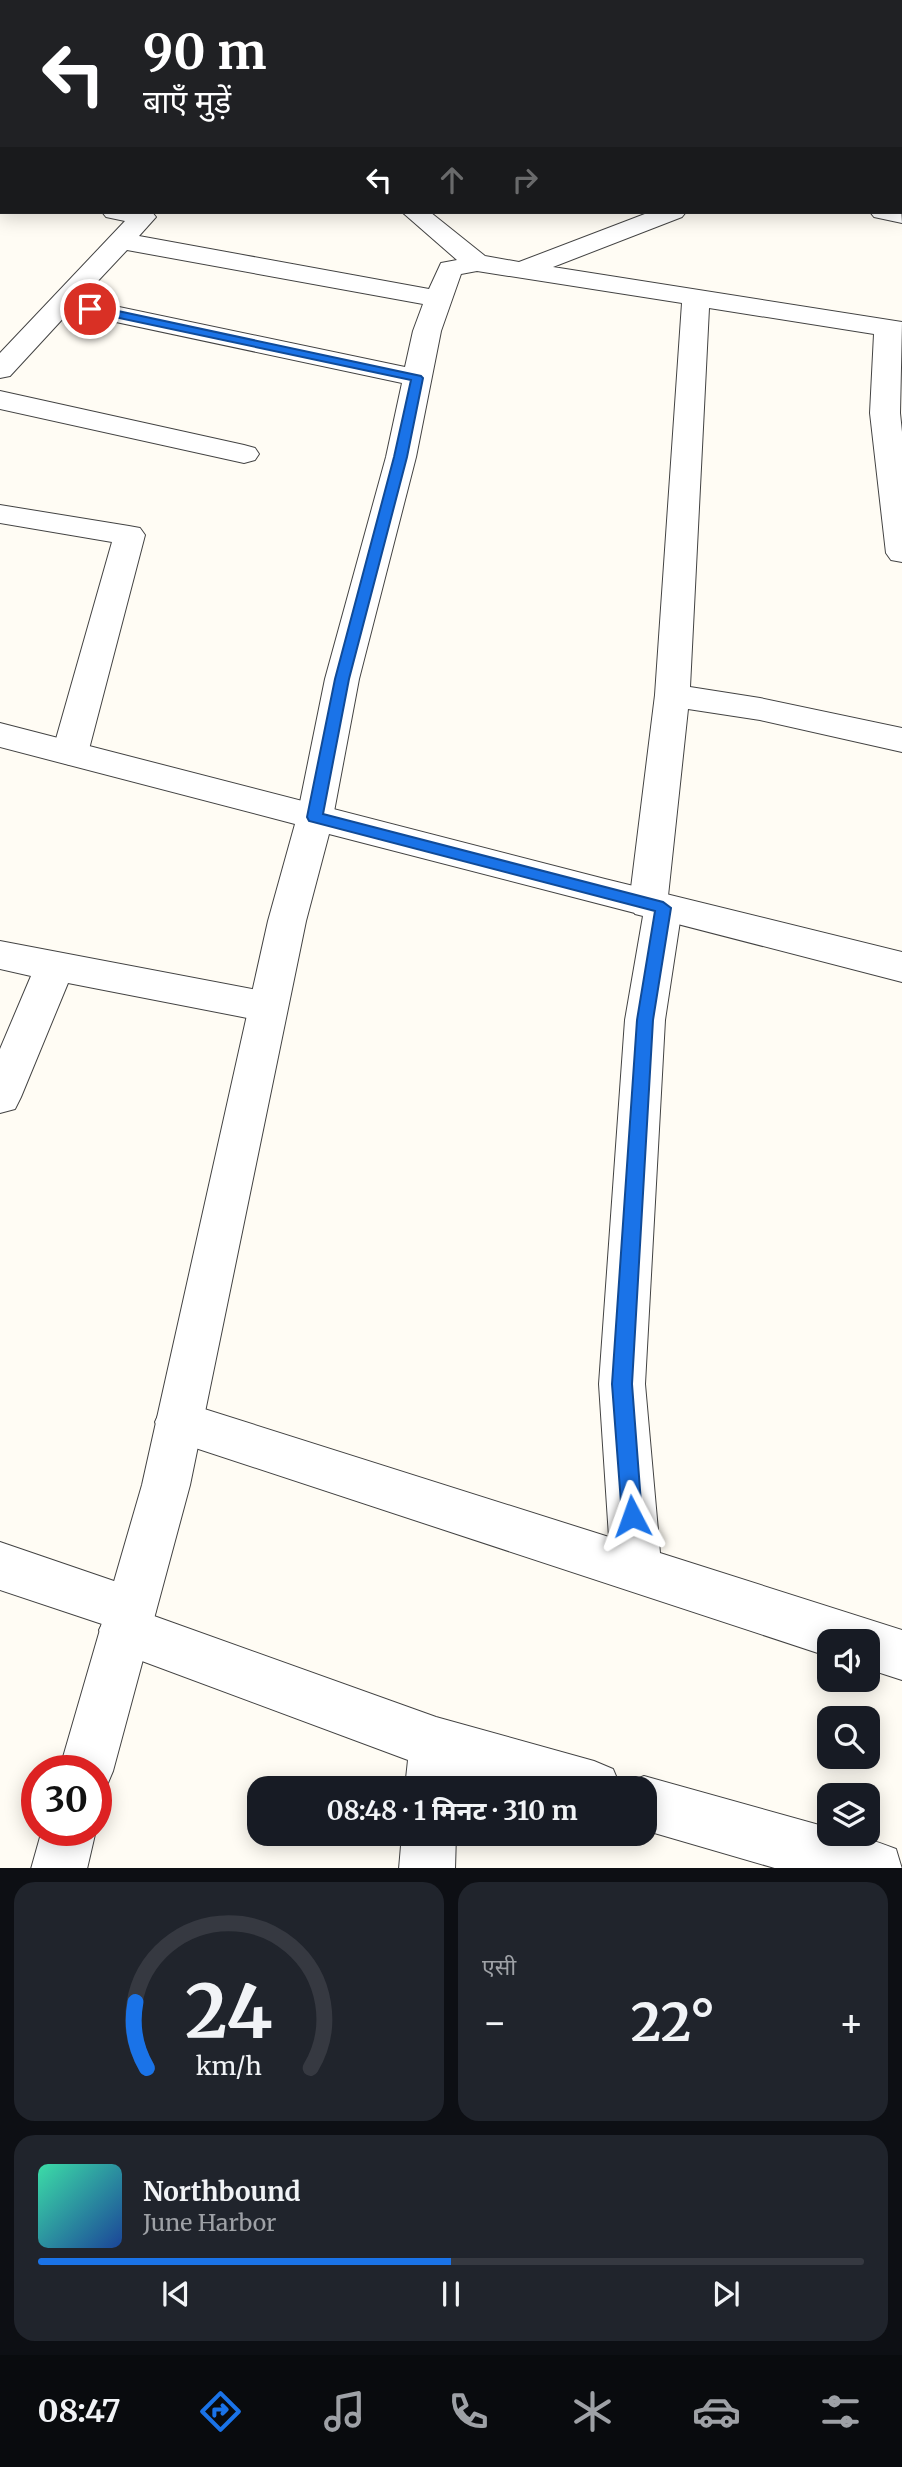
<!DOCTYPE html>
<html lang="hi">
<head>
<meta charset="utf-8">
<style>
	body { margin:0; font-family:Merriweather,"Noto Sans Devanagari",serif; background:#20242c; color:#f1f3f6; height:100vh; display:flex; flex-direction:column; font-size:26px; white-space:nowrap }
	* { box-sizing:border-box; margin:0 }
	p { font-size:23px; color:#9ea1a6 }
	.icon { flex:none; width:38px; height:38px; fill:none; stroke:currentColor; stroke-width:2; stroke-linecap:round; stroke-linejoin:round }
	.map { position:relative; height:1868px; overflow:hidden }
	.sheet { display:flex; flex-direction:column; gap:14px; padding:14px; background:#0d0f14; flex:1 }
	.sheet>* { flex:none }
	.guide { position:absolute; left:0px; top:0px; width:903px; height:214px; box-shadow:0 4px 18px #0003; background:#202124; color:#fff; overflow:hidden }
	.buttons { position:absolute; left:817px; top:1629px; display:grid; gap:14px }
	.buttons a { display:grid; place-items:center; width:63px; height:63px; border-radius:14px; background:#171b24; box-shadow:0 4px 18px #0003; font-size:35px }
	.speed { position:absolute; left:21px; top:1755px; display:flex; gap:14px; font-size:35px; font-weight:700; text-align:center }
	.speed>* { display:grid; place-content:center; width:91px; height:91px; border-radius:50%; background:#171b24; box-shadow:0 4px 18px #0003; line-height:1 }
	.speed .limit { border:10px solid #d22; background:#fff; color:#111 }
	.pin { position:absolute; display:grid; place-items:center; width:60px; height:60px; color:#fff; margin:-30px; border:4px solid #fff; border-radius:50%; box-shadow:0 2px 7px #0007 }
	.me { position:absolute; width:77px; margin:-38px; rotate:356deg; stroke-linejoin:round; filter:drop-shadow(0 0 5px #0008) }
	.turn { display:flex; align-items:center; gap:24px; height:147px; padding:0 28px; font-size:32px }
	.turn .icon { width:91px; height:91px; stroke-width:2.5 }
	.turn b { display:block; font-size:49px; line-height:60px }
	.lanes { display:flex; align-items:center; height:66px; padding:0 28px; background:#0003; justify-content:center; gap:35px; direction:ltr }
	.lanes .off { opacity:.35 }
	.big { font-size:52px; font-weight:700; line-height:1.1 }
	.sheet .tile { flex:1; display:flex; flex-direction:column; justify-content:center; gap:10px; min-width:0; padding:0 24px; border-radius:21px; background:#20242c }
	.sheet .dial { align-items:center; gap:0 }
	.dial svg { height:182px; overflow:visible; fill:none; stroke:#363941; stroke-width:7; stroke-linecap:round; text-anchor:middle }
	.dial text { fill:#f1f3f6; stroke:none }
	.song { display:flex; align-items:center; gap:21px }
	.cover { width:84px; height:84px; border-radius:10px; background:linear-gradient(135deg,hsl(160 70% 55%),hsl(220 70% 35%)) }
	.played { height:7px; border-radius:4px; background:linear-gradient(90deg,#1a73e8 50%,#363941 50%) }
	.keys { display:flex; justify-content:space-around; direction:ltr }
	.heat { display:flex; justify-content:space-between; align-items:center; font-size:38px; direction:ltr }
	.sheet .tiles { flex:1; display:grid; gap:14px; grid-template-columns:1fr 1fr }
	.tile:last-child { grid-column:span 2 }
	.trip { position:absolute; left:247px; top:1776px; width:410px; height:70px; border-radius:21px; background:#171b24; box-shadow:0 4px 18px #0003; font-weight:700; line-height:70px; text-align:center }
	.menu { display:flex; height:112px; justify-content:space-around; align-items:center; background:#090b0e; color:#9ea1a6 }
	.menu .icon { width:49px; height:49px }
	.menu .selected { color:#1a73e8 }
	.menu b { font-size:32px; color:#f1f3f6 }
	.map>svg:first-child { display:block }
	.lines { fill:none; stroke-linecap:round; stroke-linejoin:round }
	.minor-casing { stroke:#434343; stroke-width:2 }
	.tertiary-casing { stroke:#434343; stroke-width:2 }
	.minor { fill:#fff; fill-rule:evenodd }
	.tertiary { fill:#fff; fill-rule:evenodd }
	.route { fill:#1a73e8; stroke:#114b97; stroke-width:2 }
</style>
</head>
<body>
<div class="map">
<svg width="902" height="1869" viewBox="0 0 902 1869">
	<rect width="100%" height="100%" fill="#fffcf4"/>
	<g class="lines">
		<defs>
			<path id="minor" d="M31,0H53L29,2Z
				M188,0H210L186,2Z
				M341,0H363L339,2Z
				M393,0H415L417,2H394Z
				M525,0H548L550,2H526Z
				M760,0H783L785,2H761Z
				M2,29V43L0,44V30Z
				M901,62H902V77H901Z
				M901,123H902V137H901Z
				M0,177H2L0,192Z
				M901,207L902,223L874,217L870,212H901Z
				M102,212H152L156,217L139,236L429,289L441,263L457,260L402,212H430L485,256L519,262L650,212H686L682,217L553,267L902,322L900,413L902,432V562L891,560L886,553L870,413L874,334L709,308L690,687L760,698L902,728V752L760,720L688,709L668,896L676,898L682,908L665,1020L645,1384L660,1553L902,1630V1680L868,1669V1642H830V1657L162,1437L155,1422L162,1407L179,1401L609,1537L599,1384L625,1020L643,916L635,914L629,904L655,695L682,303L477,271L461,274L441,331L416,457L359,679L333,817L328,826L315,830L302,826L297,817L325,679L386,457L402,383L69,312L10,376L0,378V353L125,221L106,217ZM127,250L423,304L413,331L405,367L81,299Z
				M0,391L244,445L255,448L259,454L255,460L244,463L0,409Z
				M0,505L129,526L140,528L145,535L88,753L82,761L70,765L58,761L52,753L112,542L0,523Z
				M0,941L268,992L282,996L288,1007L282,1018L268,1022L68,983L21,1097L15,1109L0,1113V1049L31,976L0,969Z
				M0,1542L149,1593L156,1610L154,1616L436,1717L594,1761L613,1769L621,1788H500L460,1777L459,1788H405L408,1760L107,1648L99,1630L102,1624L0,1590Z
				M644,1776L830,1828V1834C854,1834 873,1840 896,1849L902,1869H778L644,1830V1788H623L625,1784Z
				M402,1834H456L455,1869H399Z"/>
			<path id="tertiary" d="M0,723L605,879L902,952V982L329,834L306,921L190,1485L113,1771L105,1790L96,1794V1771H59L142,1485L268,921L295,824L0,747Z
				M42,1830H96L87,1869H31Z"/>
		</defs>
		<use href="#minor" class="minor-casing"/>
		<use href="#tertiary" class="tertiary-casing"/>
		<use href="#minor" class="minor"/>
		<use href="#tertiary" class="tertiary"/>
	</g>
	<path class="route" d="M90,305L421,376L423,378L407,457L349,679L323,814L663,902L671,908L653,1020L632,1384L642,1516L639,1523L632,1526L625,1523L622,1516L612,1384L637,1020L655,911L309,821L307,817L335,679L394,457L411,380L86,311V306Z"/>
</svg>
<div class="buttons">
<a><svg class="icon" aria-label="sound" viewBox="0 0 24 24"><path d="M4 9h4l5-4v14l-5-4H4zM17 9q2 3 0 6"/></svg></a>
<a><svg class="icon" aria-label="search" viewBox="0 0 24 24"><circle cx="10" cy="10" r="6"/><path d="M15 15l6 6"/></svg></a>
<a><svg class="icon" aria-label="layers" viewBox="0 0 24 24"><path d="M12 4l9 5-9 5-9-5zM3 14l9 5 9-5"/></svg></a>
</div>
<div class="speed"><div class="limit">30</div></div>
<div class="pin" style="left:90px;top:309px;background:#d93025"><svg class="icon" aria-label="arrive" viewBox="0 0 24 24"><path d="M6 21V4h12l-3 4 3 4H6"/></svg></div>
<svg class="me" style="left:632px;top:1516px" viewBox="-20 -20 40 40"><path d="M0-17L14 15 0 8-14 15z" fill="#1a73e8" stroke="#fff" stroke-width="4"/></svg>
<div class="trip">08:48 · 1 मिनट · 310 m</div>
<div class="guide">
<div class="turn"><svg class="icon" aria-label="left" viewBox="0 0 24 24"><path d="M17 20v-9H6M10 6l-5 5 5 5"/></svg><div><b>90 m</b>बाएँ मुड़ें</div></div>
<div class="lanes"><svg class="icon" aria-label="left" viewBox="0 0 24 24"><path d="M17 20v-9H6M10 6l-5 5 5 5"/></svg><svg class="icon off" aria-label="ahead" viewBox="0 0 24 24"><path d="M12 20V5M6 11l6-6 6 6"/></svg><svg class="icon off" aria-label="right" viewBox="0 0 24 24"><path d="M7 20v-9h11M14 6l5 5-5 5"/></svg></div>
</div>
</div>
<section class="sheet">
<div class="tiles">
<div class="tile dial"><svg viewBox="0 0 100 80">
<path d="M14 69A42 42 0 1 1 86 69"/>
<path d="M14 69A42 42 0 0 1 9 40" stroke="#1a73e8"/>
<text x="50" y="56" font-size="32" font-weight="700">24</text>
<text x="50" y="72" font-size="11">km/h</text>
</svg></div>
<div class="tile"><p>एसी</p>
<div class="heat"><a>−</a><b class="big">22°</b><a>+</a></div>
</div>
<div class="tile">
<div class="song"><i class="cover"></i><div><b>Northbound</b><p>June Harbor</p></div></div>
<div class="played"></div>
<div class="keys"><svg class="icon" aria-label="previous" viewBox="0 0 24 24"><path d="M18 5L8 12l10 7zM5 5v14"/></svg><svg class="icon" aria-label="pause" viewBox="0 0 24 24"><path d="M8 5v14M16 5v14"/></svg><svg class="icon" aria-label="next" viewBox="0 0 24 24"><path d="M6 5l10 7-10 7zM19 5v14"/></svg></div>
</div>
</div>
</section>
<nav class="menu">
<b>08:47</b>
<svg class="icon selected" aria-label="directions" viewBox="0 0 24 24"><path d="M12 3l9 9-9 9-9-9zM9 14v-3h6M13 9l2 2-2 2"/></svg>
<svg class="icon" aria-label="music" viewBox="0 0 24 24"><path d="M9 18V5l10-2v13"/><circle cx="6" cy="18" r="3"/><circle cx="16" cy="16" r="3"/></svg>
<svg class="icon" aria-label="phone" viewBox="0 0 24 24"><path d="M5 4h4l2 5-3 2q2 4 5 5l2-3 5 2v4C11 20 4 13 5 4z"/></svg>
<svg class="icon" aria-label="climate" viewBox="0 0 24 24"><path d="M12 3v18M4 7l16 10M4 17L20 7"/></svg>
<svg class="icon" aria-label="car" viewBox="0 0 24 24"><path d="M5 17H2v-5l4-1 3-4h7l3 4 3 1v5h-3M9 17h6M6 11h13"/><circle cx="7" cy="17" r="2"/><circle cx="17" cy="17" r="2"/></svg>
<svg class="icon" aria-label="filters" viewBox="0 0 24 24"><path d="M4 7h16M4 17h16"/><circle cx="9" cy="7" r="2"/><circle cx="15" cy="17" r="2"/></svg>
</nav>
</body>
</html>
